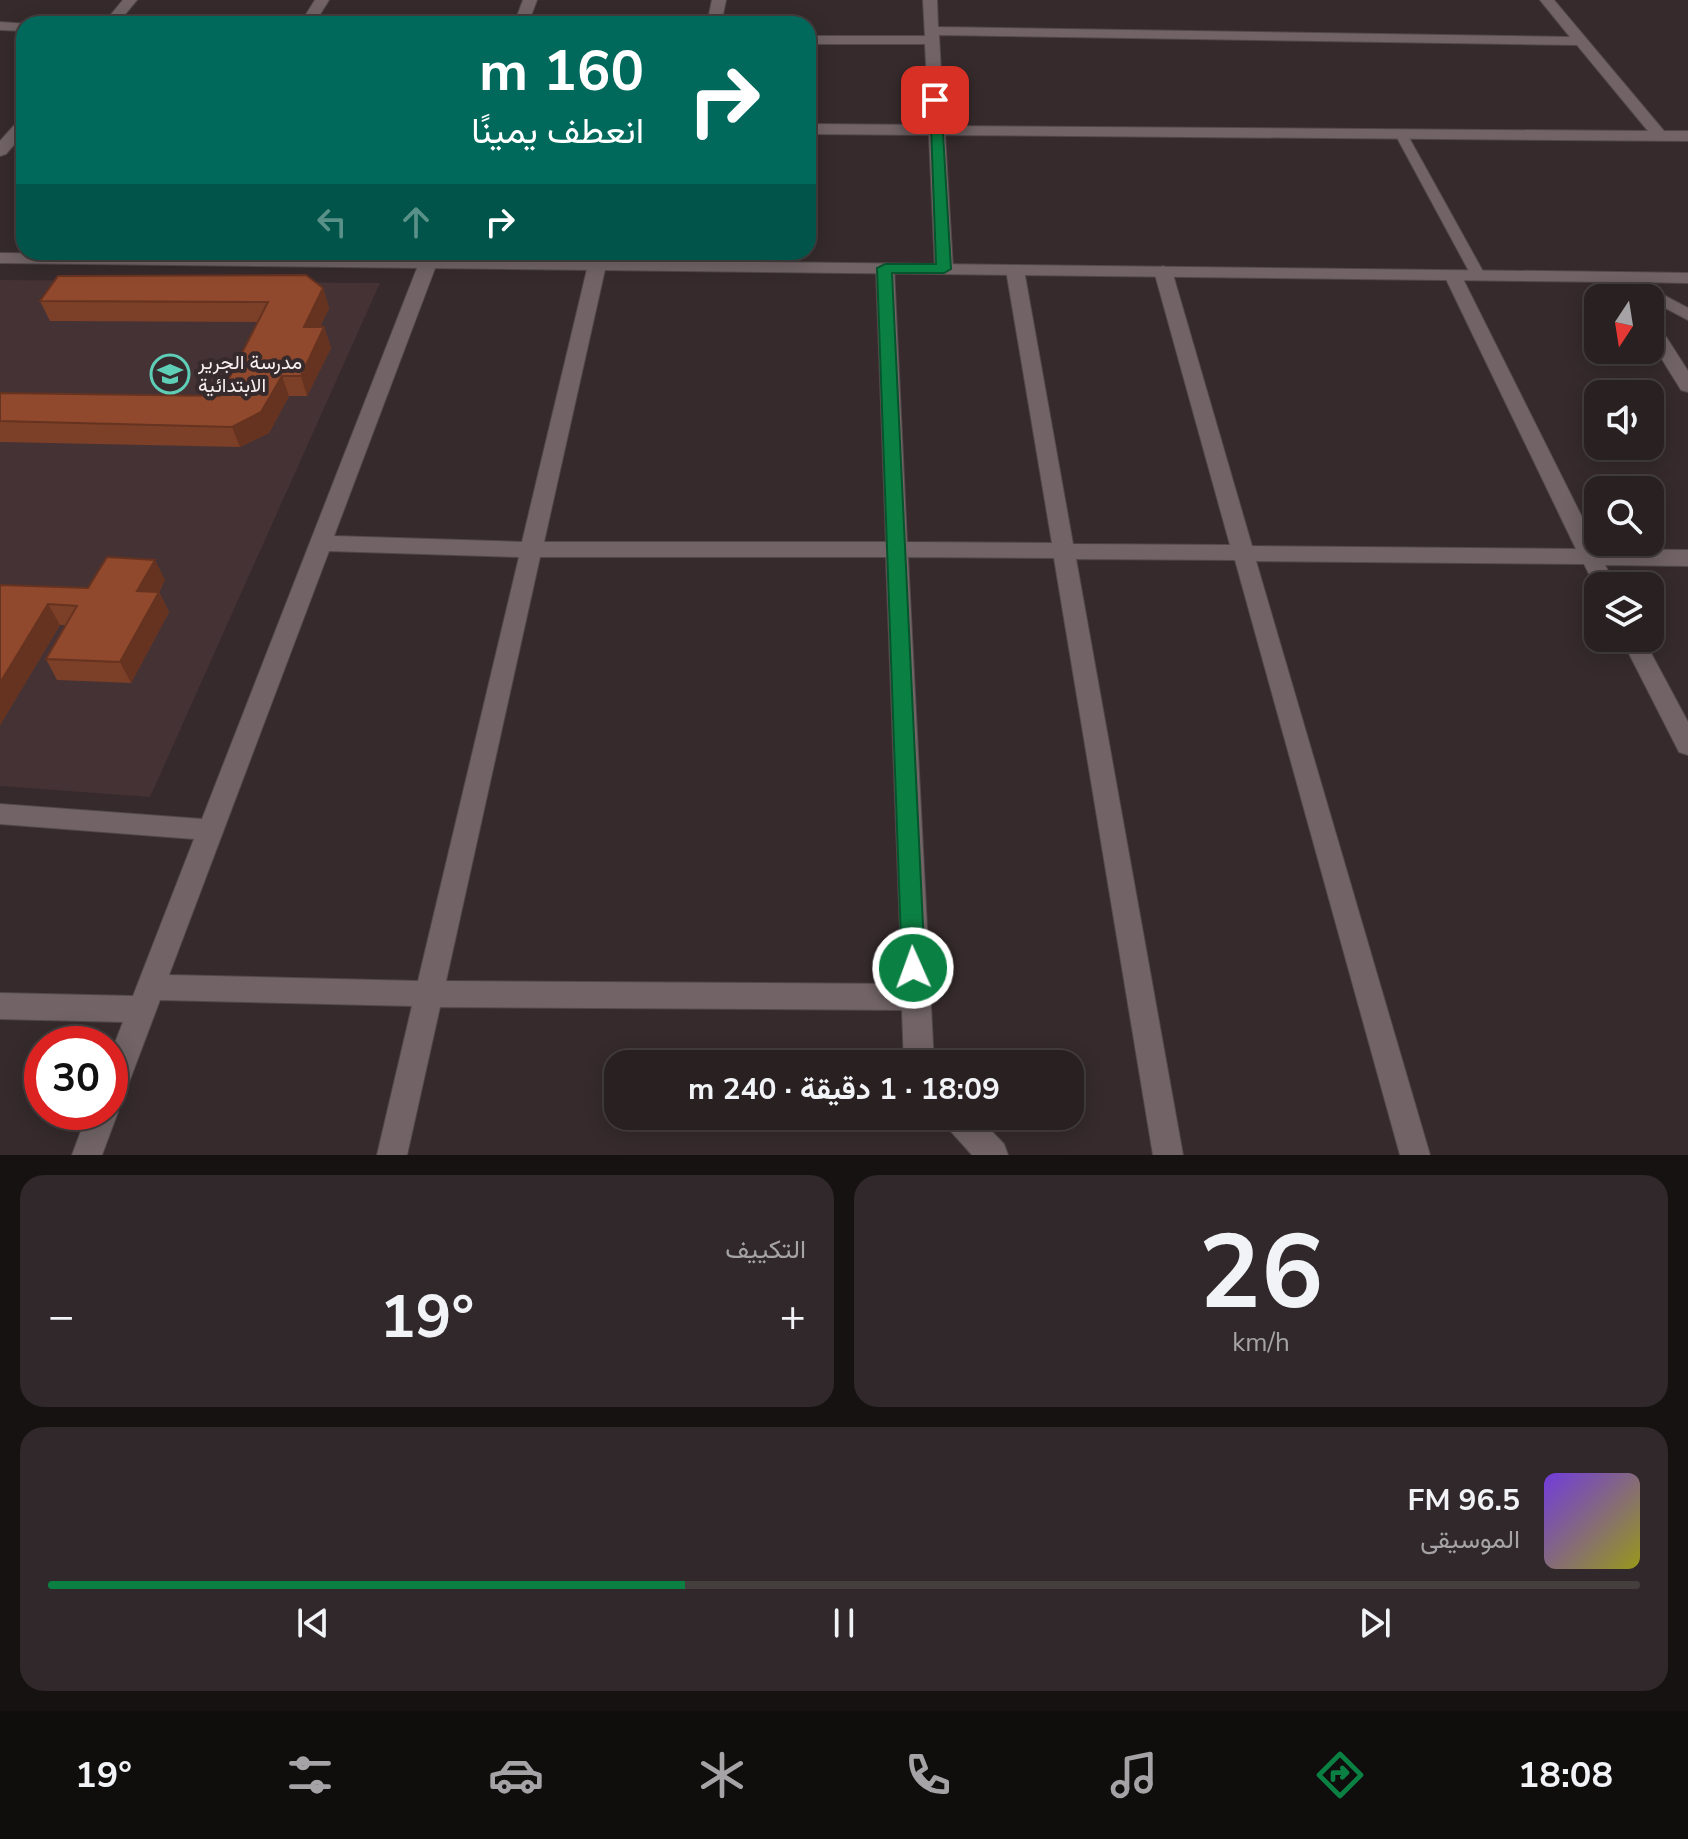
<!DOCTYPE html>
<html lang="ar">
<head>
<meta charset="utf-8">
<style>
	body { margin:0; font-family:"Nunito Sans",Vazirmatn,sans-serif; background:#30282a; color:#f1f3f6; direction:rtl; height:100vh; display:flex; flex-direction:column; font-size:30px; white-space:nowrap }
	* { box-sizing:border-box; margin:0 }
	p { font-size:26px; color:#a5a3a5 }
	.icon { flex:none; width:44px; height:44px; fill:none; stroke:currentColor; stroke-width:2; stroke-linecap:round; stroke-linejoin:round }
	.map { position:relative; height:1155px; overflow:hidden; direction:ltr }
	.details { display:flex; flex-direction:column; gap:20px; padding:20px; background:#161212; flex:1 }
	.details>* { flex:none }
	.banner { position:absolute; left:16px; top:16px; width:800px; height:244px; border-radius:24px; box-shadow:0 4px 20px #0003,0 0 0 2px #443e3f; direction:rtl; background:#00695c; color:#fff; overflow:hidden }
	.needle { width:52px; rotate:192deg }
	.tools { position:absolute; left:1584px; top:284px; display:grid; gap:16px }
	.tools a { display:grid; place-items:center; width:80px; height:80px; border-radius:16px; background:#282021; box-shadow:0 4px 20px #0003,0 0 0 2px #443e3f; font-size:40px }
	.speed { position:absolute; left:24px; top:1026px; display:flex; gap:16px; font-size:40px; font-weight:700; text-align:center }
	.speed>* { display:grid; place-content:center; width:104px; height:104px; border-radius:50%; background:#282021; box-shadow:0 4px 20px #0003,0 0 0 2px #443e3f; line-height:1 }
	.speed .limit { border:12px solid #d22; background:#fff; color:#111 }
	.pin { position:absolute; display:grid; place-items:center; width:68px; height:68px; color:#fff; margin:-34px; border-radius:16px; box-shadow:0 4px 12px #0006 }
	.me { position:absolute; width:88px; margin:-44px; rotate:358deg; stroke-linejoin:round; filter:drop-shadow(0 0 6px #0008) }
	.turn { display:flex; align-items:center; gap:28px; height:168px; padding:0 40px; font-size:36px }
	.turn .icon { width:104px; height:104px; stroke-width:2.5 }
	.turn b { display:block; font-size:56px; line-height:68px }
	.lanes { display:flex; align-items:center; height:76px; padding:0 40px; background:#0003; justify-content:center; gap:40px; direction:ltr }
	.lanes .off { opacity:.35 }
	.big { font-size:60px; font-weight:700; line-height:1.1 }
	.details .card { flex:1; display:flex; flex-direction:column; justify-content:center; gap:12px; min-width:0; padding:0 28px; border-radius:24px; background:#30282a }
	.details .dial { align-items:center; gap:0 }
	.dial b { font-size:104px; line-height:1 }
	.song { display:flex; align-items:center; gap:24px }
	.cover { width:96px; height:96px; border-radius:12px; background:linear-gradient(135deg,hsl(260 70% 55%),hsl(60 70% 35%)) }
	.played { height:8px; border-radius:4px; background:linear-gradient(90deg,#0b8043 40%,#443e3f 40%) }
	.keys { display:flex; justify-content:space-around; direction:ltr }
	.heat { display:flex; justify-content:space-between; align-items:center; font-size:44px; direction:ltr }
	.details .tiles { flex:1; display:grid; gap:20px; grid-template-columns:1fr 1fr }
	.card:last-child { grid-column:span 2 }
	.trip { position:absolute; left:604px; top:1050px; width:480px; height:80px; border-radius:24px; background:#282021; box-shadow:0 4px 20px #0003,0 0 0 2px #443e3f; font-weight:700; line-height:80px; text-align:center; direction:rtl }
	.menu { display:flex; height:128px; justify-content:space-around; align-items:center; background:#100d0d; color:#a5a3a5 }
	.menu .icon { width:56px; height:56px }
	.menu .active { color:#0b8043 }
	.menu b { font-size:36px; color:#f1f3f6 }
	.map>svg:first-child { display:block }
	.built { fill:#453235 }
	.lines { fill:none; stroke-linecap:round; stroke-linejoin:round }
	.service-casing { stroke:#52484a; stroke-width:2 }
	.minor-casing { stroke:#52484a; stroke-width:2 }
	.tertiary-casing { stroke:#52484a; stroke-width:2 }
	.service { fill:#726466; fill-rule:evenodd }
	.minor { fill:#726466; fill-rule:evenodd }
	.tertiary { fill:#726466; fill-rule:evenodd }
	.wall { fill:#7c3f27 }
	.shaded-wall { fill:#653320 }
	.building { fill:#90492d; stroke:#653320; stroke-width:2 }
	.route { fill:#0b8043; stroke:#07532c; stroke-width:2 }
	.labels { text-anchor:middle; stroke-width:8; stroke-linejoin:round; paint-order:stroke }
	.poi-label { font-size:20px; fill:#f7eff0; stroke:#362a2c; text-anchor:start }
</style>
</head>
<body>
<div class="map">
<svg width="1688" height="1155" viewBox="0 0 1688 1155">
	<rect width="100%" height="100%" fill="#362a2c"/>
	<path class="built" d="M0,280L380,283L150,797L0,786Z"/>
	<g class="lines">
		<defs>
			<path id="service" d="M1397,131L1407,134L1485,275L1483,278L1478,279L1471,275L1395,134Z"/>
			<path id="minor" d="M123,0H137L117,24H103Z
				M315,0H329L314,24H300Z
				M712,0H726L721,24H707Z
				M923,0H937L938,27L1570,37L1540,0H1554L1664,131H1688V141L945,135L953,269L944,274L935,269L929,135L808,134V124L929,125L925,44H808V36H925ZM939,35L1577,45L1648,131L944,126Z
				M0,22L28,24H24V31L0,30Z
				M24,118V133L6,154L0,156V141L19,120Z
				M428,258L437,263L334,536L522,542L588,265L597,260L606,265L544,542H886L876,268L885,263L894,268L907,542L1052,543L1006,270L1015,265L1024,270L1073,544L1230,545L1154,271L1163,266L1172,271L1252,546L1576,549L1444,275L1447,271H1459L1598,549L1688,550V566L1605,565L1616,586H1598V592L1584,564L1256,561L1430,1155H1400L1235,560L1076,559L1183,1155H1153L1054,558L908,557L934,1064H904L902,1010L440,1007L407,1155H377L412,1006L160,1000L125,1093L121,1103L115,1105L118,1112L102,1155H72L88,1112H110V1055L123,1022L0,1019V993L133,996L194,839L0,824V804L202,819L419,263ZM329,551L519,557L418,981L169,975ZM540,557H886L902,984L446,981Z
				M1620,272L1688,273V283L1632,282L1642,298H1624L1611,277Z
				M1650,320L1656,321L1688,371V392L1681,390L1650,340Z
				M1621,638H1643L1688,722V755L1679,752Z
				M942,1116H977L1004,1144L1008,1155H972L946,1126Z"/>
			<path id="tertiary" d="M523,0H537L528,24H514Z
				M0,253L1620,272L1688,308V320L1616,282L0,263Z"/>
		</defs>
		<use href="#service" class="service-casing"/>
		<use href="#minor" class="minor-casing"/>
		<use href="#tertiary" class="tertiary-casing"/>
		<use href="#service" class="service"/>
		<use href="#minor" class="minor"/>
		<use href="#tertiary" class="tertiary"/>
	</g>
	<path class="wall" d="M323,288L329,308L320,327H324L331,348L307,396H289L269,433L240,447L0,442V393L220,396L258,322L50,321L40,301Z
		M165,580L159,592L169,612L131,683L57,680L46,659L65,625H60L0,725V585L88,588Z"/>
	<path class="shaded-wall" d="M323,288L329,308L310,347L304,327Z
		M324,327L331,348L307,396L301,376Z
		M282,376L289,396L269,433L240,447L232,427Z
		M155,560L165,580L147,612L137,591Z
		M159,592L169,612L131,683L120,662Z
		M48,604L60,625L0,725V683Z"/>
	<path class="building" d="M306,275L323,288L304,327H324L301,376H282L261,412L232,427L0,421V393L220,396L268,302L40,301L58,276Z
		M107,557L155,560L137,591L159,592L120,662L46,659L77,606L48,604L0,683V585L88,588Z"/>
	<path class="route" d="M930,98L941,100L951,269L944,273H892L925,968L921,975L913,978L905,975L902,968L877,268L885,264H936Z"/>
	<defs>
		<symbol id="school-ring" viewBox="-11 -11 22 22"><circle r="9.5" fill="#362a2c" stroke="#5eceb7" stroke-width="1.5"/><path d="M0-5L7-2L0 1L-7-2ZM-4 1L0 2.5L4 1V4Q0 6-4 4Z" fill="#5eceb7"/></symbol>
	</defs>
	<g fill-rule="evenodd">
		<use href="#school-ring" x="148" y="352" width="44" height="44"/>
	</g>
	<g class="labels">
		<g class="poi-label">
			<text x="198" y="369">مدرسة الجرير<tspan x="198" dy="23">الابتدائية</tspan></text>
		</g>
	</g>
</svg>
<div class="tools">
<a><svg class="needle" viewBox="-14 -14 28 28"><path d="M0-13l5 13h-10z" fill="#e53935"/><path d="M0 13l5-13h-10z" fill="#a5a3a5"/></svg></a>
<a><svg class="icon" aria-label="sound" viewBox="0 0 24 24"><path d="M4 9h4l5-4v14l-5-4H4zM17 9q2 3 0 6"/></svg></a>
<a><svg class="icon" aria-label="search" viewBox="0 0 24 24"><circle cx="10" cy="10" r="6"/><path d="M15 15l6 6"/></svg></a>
<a><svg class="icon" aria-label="layers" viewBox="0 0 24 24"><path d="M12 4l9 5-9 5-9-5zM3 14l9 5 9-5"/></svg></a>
</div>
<div class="speed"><div class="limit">30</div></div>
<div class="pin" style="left:935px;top:100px;background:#d93025"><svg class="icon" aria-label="arrive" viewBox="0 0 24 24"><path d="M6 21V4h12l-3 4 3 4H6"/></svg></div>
<svg class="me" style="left:913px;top:968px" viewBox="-20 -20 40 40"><circle r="17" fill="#0b8043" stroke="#fff" stroke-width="3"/><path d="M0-11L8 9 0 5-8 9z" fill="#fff"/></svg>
<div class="trip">18:09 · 1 دقيقة · 240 m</div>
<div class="banner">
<div class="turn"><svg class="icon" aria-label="right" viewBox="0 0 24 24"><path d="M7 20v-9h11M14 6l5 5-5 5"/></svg><div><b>160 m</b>انعطف يمينًا</div></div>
<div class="lanes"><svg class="icon off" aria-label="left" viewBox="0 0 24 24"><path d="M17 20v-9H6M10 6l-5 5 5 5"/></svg><svg class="icon off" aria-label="ahead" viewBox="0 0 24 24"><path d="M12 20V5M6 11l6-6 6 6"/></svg><svg class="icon" aria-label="right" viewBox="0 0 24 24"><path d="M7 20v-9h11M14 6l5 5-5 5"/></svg></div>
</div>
</div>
<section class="details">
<div class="tiles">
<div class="card dial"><b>26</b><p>km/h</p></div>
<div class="card"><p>التكييف</p>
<div class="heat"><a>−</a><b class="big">19°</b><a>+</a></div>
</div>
<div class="card">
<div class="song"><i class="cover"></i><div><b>96.5 FM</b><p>الموسيقى</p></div></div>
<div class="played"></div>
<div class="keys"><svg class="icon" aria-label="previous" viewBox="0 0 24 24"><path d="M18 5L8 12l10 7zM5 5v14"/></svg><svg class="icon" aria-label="pause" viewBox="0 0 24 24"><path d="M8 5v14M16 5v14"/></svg><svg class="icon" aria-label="next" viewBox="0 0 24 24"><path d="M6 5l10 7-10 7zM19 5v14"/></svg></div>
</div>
</div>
</section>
<nav class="menu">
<b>18:08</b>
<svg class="icon active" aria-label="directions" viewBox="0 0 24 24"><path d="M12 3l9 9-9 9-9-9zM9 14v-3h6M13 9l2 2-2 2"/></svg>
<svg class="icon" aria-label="music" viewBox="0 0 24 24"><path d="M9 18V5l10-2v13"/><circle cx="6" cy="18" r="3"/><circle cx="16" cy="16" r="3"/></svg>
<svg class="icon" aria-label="phone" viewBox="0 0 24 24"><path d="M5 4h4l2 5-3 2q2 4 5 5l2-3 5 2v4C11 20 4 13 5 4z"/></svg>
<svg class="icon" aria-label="climate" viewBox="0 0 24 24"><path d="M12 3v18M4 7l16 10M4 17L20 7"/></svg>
<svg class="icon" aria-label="car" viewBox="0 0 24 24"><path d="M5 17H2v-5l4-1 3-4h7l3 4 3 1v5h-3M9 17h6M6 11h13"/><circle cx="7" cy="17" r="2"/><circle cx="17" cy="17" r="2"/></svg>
<svg class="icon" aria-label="filters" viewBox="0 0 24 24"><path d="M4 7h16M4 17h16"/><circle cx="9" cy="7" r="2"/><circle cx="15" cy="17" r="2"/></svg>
<b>19°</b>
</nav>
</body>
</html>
